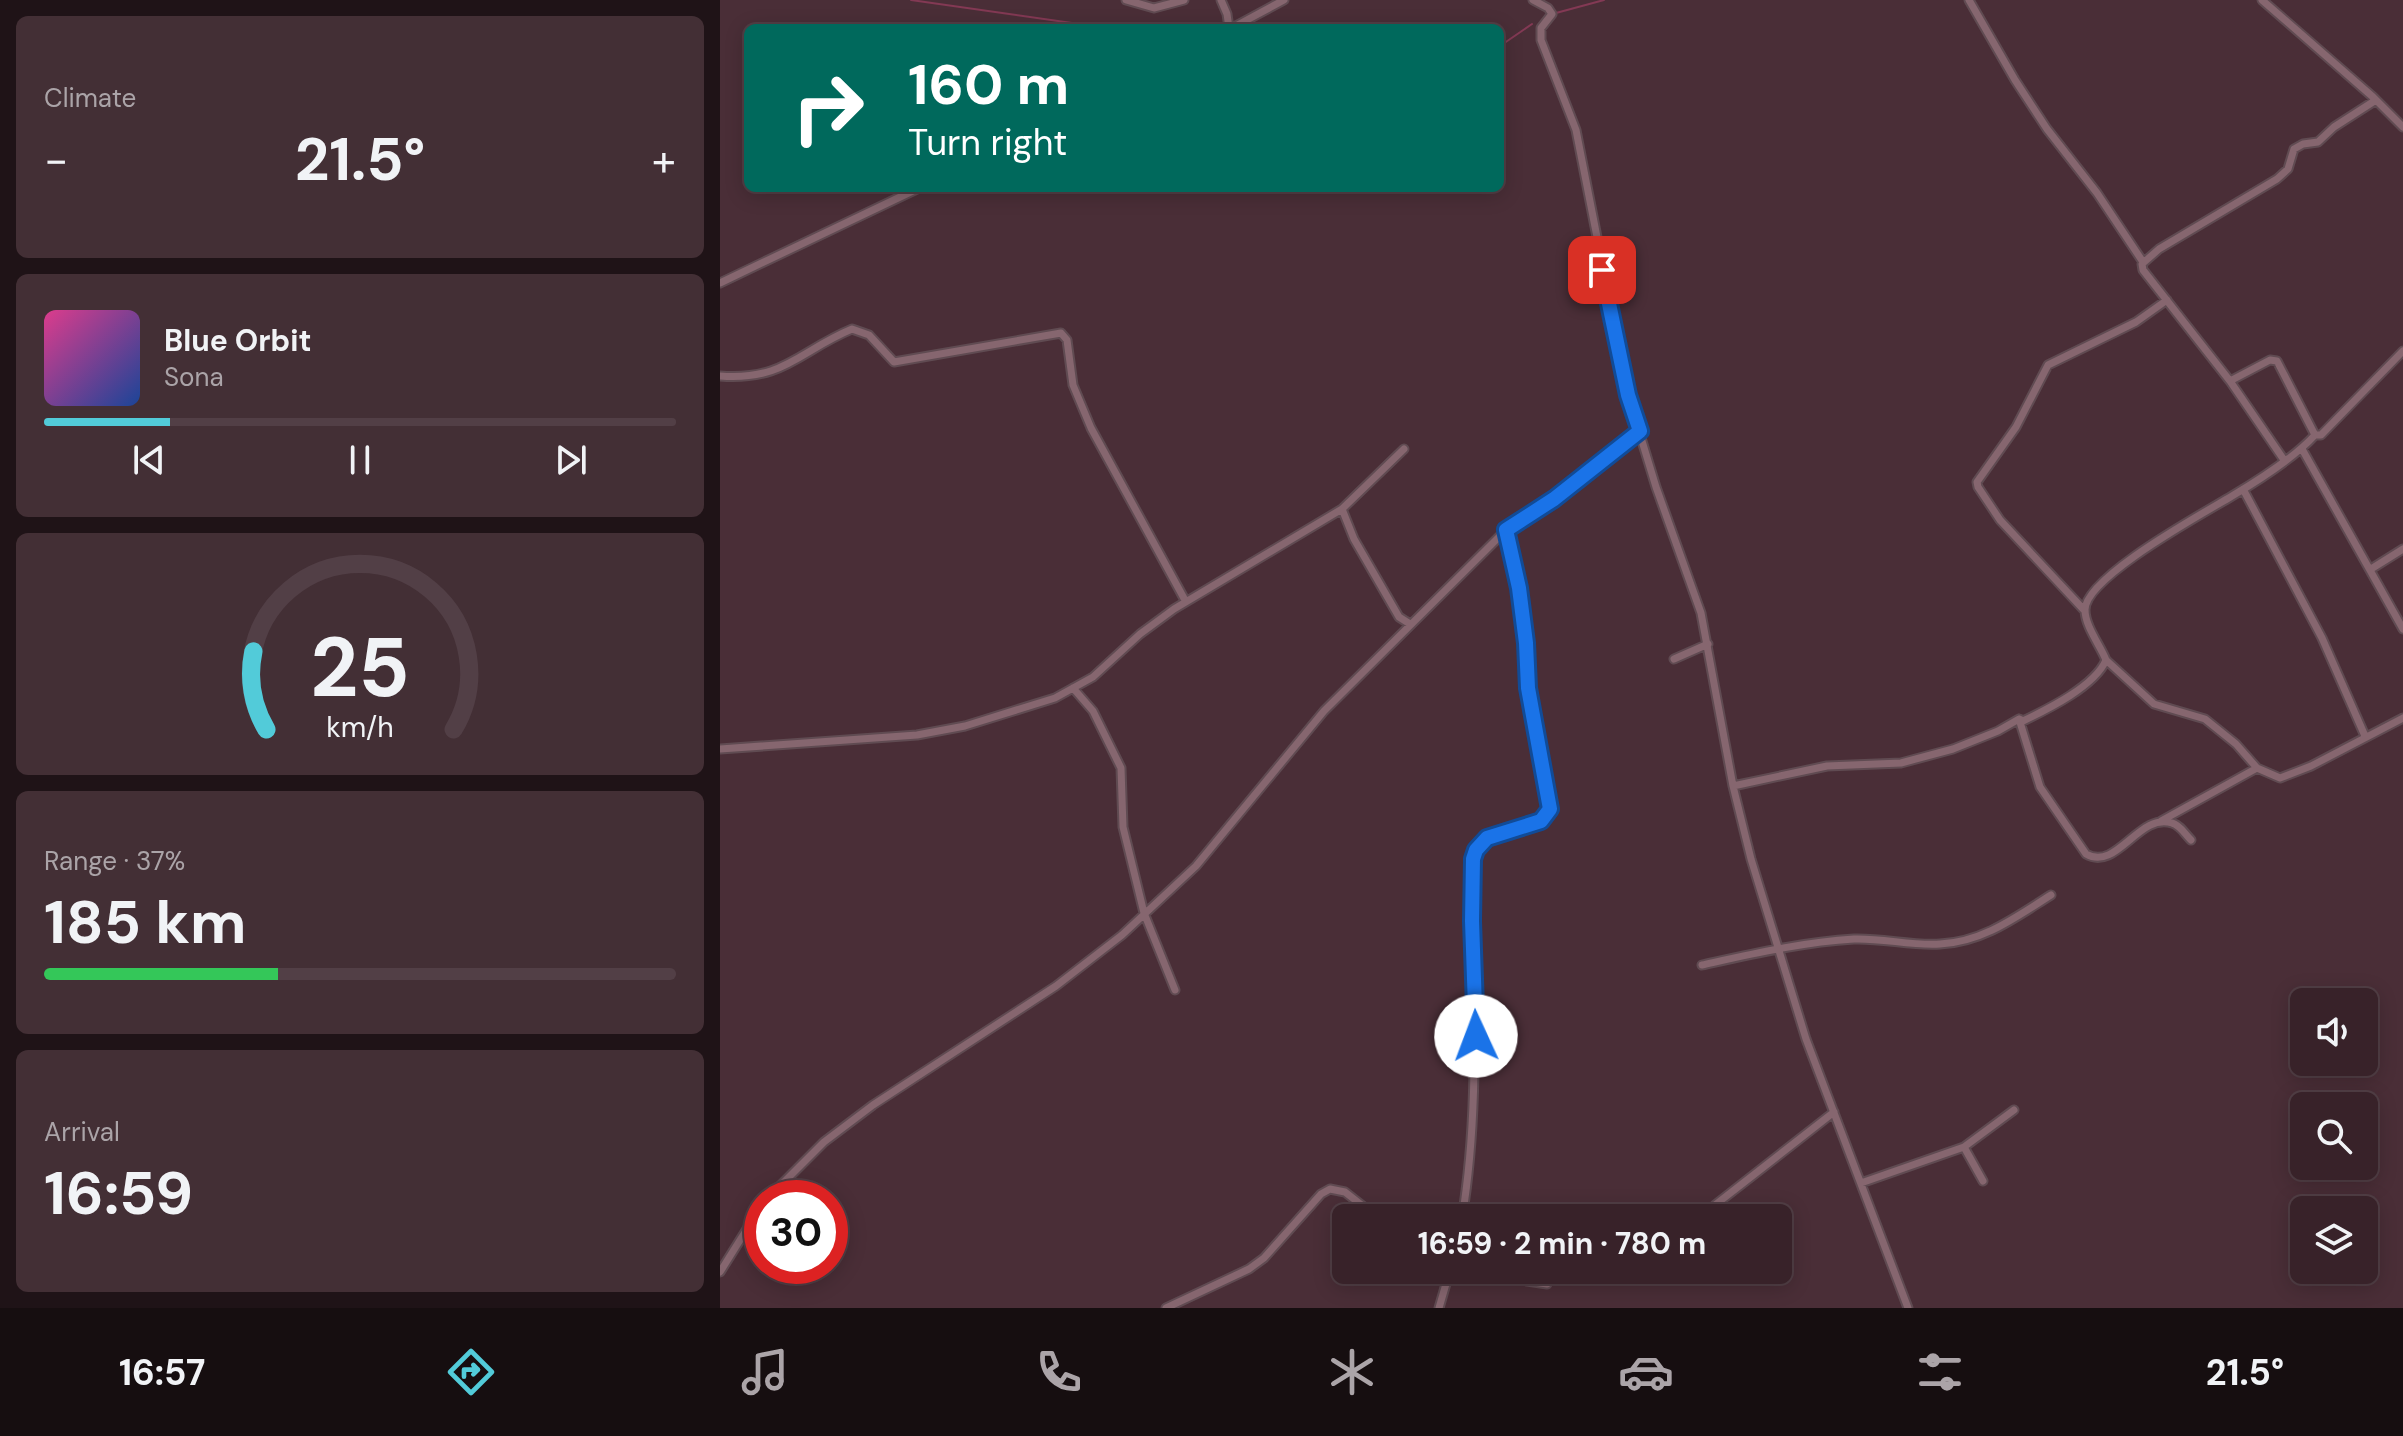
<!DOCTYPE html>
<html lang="en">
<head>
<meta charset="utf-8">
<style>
	body { margin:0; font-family:"DM Sans",sans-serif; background:#432f35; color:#f1f3f6; height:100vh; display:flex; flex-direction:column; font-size:30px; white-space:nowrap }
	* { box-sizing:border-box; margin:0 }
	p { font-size:26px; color:#aba4a8 }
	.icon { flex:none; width:44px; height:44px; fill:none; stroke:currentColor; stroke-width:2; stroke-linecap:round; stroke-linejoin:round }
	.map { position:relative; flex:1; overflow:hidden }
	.details { display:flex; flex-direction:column; gap:16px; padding:16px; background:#1f1317; width:720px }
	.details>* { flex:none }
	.guide { position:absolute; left:24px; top:24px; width:760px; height:168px; border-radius:12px; box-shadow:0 4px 20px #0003,0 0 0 2px #523f46; background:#00695c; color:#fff; overflow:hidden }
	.tools { position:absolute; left:1570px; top:988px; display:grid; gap:16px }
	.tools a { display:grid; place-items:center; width:88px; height:88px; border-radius:12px; background:#382229; box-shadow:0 4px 20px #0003,0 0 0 2px #523f46; font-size:40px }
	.speed { position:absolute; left:24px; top:1180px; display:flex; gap:16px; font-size:40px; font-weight:700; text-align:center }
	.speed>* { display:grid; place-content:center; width:104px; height:104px; border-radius:50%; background:#382229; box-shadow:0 4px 20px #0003,0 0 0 2px #523f46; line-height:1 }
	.speed .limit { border:12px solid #d22; background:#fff; color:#111 }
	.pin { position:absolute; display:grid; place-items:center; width:68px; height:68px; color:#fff; margin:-34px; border-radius:16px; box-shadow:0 4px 12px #0006 }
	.me { position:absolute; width:88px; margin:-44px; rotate:358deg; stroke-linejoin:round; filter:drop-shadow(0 0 6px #0008) }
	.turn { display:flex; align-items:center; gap:28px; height:168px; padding:0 32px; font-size:36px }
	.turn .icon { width:104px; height:104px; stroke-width:2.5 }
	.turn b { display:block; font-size:56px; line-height:68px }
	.big { font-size:60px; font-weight:700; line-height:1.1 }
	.details .card { flex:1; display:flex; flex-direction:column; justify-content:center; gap:12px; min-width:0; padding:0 28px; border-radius:12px; background:#432f35 }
	.details .dial { align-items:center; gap:0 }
	.dial svg { height:208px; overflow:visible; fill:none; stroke:#523f46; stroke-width:7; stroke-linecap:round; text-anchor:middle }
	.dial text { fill:#f1f3f6; stroke:none }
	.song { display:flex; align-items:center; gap:24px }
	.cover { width:96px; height:96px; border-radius:12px; background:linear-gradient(135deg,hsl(330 70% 55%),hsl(220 70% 35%)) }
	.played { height:8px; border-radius:4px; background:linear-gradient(90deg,#52cbd9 20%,#523f46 20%) }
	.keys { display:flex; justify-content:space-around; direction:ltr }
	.heat { display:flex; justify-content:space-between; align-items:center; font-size:44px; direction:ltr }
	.charge { height:12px; border-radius:6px; background:linear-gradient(90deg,#34c759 37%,#523f46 0) }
	.trip { position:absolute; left:612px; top:1204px; width:460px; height:80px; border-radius:12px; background:#382229; box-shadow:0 4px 20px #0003,0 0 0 2px #523f46; font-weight:700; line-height:80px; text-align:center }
	.menu { display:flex; height:128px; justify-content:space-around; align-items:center; background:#160e10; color:#aba4a8 }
	.menu .icon { width:56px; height:56px }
	.menu .current { color:#52cbd9 }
	.menu b { font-size:36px; color:#f1f3f6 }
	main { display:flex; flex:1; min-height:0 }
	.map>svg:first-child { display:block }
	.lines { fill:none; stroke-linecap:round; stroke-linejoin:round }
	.stream { stroke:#833954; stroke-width:2 }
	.minor-casing { stroke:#604b52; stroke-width:11 }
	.minor { stroke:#86666f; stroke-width:7 }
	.route-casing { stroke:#114b97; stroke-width:20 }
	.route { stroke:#1a73e8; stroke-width:14 }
</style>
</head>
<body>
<main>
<section class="details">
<div class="card"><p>Climate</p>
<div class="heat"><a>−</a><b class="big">21.5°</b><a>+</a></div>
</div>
<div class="card">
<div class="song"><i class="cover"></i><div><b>Blue Orbit</b><p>Sona</p></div></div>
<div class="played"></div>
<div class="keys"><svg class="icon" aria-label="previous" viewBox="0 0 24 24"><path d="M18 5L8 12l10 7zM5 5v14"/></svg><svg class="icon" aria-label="pause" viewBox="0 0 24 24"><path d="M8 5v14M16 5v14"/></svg><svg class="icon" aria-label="next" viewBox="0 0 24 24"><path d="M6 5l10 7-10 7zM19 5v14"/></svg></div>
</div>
<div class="card dial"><svg viewBox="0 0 100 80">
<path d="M14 69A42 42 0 1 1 86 69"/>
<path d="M14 69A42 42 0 0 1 9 39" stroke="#52cbd9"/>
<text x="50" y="56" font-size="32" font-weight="700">25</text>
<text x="50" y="72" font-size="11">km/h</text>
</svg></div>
<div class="card"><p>Range · 37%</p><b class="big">185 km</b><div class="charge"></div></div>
<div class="card"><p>Arrival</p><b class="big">16:59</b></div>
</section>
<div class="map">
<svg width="1683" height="1308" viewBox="0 0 1683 1308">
	<rect width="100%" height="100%" fill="#4a2e37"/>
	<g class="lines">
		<path class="stream" d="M191,0L387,28
			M836,13L884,0
			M780,46L812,24"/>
		<defs>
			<path id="minor" d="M406,0L434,8L464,0
				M501,0L507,14L509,28
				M813,0L828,8L832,14L821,28V40L856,130L908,395L936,487L981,613L1013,786L1031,859L1086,1039L1188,1308
				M1249,0L1295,80L1327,129L1377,193L1423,262
				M1542,0L1653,97L1683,127
				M512,28L564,0
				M0,283L199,188
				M0,376C64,381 79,351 132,329L149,335L174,362L341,333L347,340L353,385L371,428L466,602
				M1510,381L1550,360L1557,361L1595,435
				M1582,449L1683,629
				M1564,460L1510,381L1423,270L1422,264L1439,249L1557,179L1568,169L1574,149L1583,144L1598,142L1614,127L1656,100
				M1523,489L1602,638L1645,736
				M622,509L684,449
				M1651,569L1683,549
				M1365,611L1280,520L1258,487L1257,482L1296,427L1328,365L1416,322L1447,300
				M954,659L988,644
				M1386,660L1434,704L1485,719L1516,744L1537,768L1560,778L1591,766L1683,718
				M353,688L373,711L401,768L403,827L424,913L455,990
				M1299,719L1320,787L1366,854C1397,872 1419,812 1452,823C1460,825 1465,834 1471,840
				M0,749L197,735L245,726L335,698L373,677L420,634L454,609L622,509L634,539L679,617L690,624
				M1013,786L1107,766L1181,763L1233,749L1278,731L1299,719L1303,721C1328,709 1375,686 1386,660C1380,645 1365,626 1365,610C1365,577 1484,513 1512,496C1539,480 1574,458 1595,435H1601L1683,351
				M1441,821L1537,768
				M982,965C1032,954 1083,942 1134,939C1163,938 1192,946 1220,944C1263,942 1296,917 1331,895
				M1244,1147L1263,1181
				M1141,1183L1244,1147L1294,1110
				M48,1198L104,1142L153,1105L336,986L402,935L476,866L604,711L786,530L834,499L920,431
				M995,1205L1114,1112
				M742,1218C762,1097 751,980 753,859C763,827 799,832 824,819L828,814L831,802L816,739L808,688L806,643L799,588L786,530
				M778,1270L807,1281L827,1284
				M0,1272L42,1205
				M446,1308L529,1269L544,1258L601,1194L610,1189L625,1192L658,1218
				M719,1308L730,1270"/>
		</defs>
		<use href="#minor" class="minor-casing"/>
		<use href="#minor" class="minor"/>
	</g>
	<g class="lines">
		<defs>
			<path id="route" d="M756,1036L752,921L753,859L756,850L767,838L821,821L830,809L808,688L806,643L799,588L786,530L834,499L920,431L908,395L882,270"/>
		</defs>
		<use href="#route" class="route-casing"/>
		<use href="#route" class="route"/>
	</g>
</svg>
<div class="tools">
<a><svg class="icon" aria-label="sound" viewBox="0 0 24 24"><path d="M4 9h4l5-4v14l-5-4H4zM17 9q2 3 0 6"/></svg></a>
<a><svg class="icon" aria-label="search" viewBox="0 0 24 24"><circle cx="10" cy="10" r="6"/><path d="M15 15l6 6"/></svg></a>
<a><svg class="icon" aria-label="layers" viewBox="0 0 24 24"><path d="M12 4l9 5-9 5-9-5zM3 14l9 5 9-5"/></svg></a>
</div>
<div class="speed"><div class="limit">30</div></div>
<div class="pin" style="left:882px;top:270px;background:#d93025"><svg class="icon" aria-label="arrive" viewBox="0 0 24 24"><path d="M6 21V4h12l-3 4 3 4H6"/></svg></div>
<svg class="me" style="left:756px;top:1036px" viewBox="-20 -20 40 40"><circle r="19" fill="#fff"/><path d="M0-13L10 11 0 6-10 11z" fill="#1a73e8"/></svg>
<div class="trip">16:59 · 2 min · 780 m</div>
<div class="guide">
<div class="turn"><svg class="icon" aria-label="right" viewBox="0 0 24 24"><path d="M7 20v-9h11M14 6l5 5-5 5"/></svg><div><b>160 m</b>Turn right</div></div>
</div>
</div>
</main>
<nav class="menu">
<b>16:57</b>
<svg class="icon current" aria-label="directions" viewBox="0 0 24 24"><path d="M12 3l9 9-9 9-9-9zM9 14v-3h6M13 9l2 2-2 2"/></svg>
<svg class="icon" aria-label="music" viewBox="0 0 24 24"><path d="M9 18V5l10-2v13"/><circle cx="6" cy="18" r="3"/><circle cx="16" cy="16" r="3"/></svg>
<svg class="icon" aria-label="phone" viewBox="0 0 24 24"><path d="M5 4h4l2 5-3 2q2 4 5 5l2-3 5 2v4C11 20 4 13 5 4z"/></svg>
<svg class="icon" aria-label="climate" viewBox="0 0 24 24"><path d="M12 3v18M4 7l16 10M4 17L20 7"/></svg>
<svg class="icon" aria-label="car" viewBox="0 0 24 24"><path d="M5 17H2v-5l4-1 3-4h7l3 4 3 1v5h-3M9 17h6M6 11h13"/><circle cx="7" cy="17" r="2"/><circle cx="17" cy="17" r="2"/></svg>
<svg class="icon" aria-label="filters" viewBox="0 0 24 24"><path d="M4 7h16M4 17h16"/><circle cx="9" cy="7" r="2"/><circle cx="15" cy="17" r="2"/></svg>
<b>21.5°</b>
</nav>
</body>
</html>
